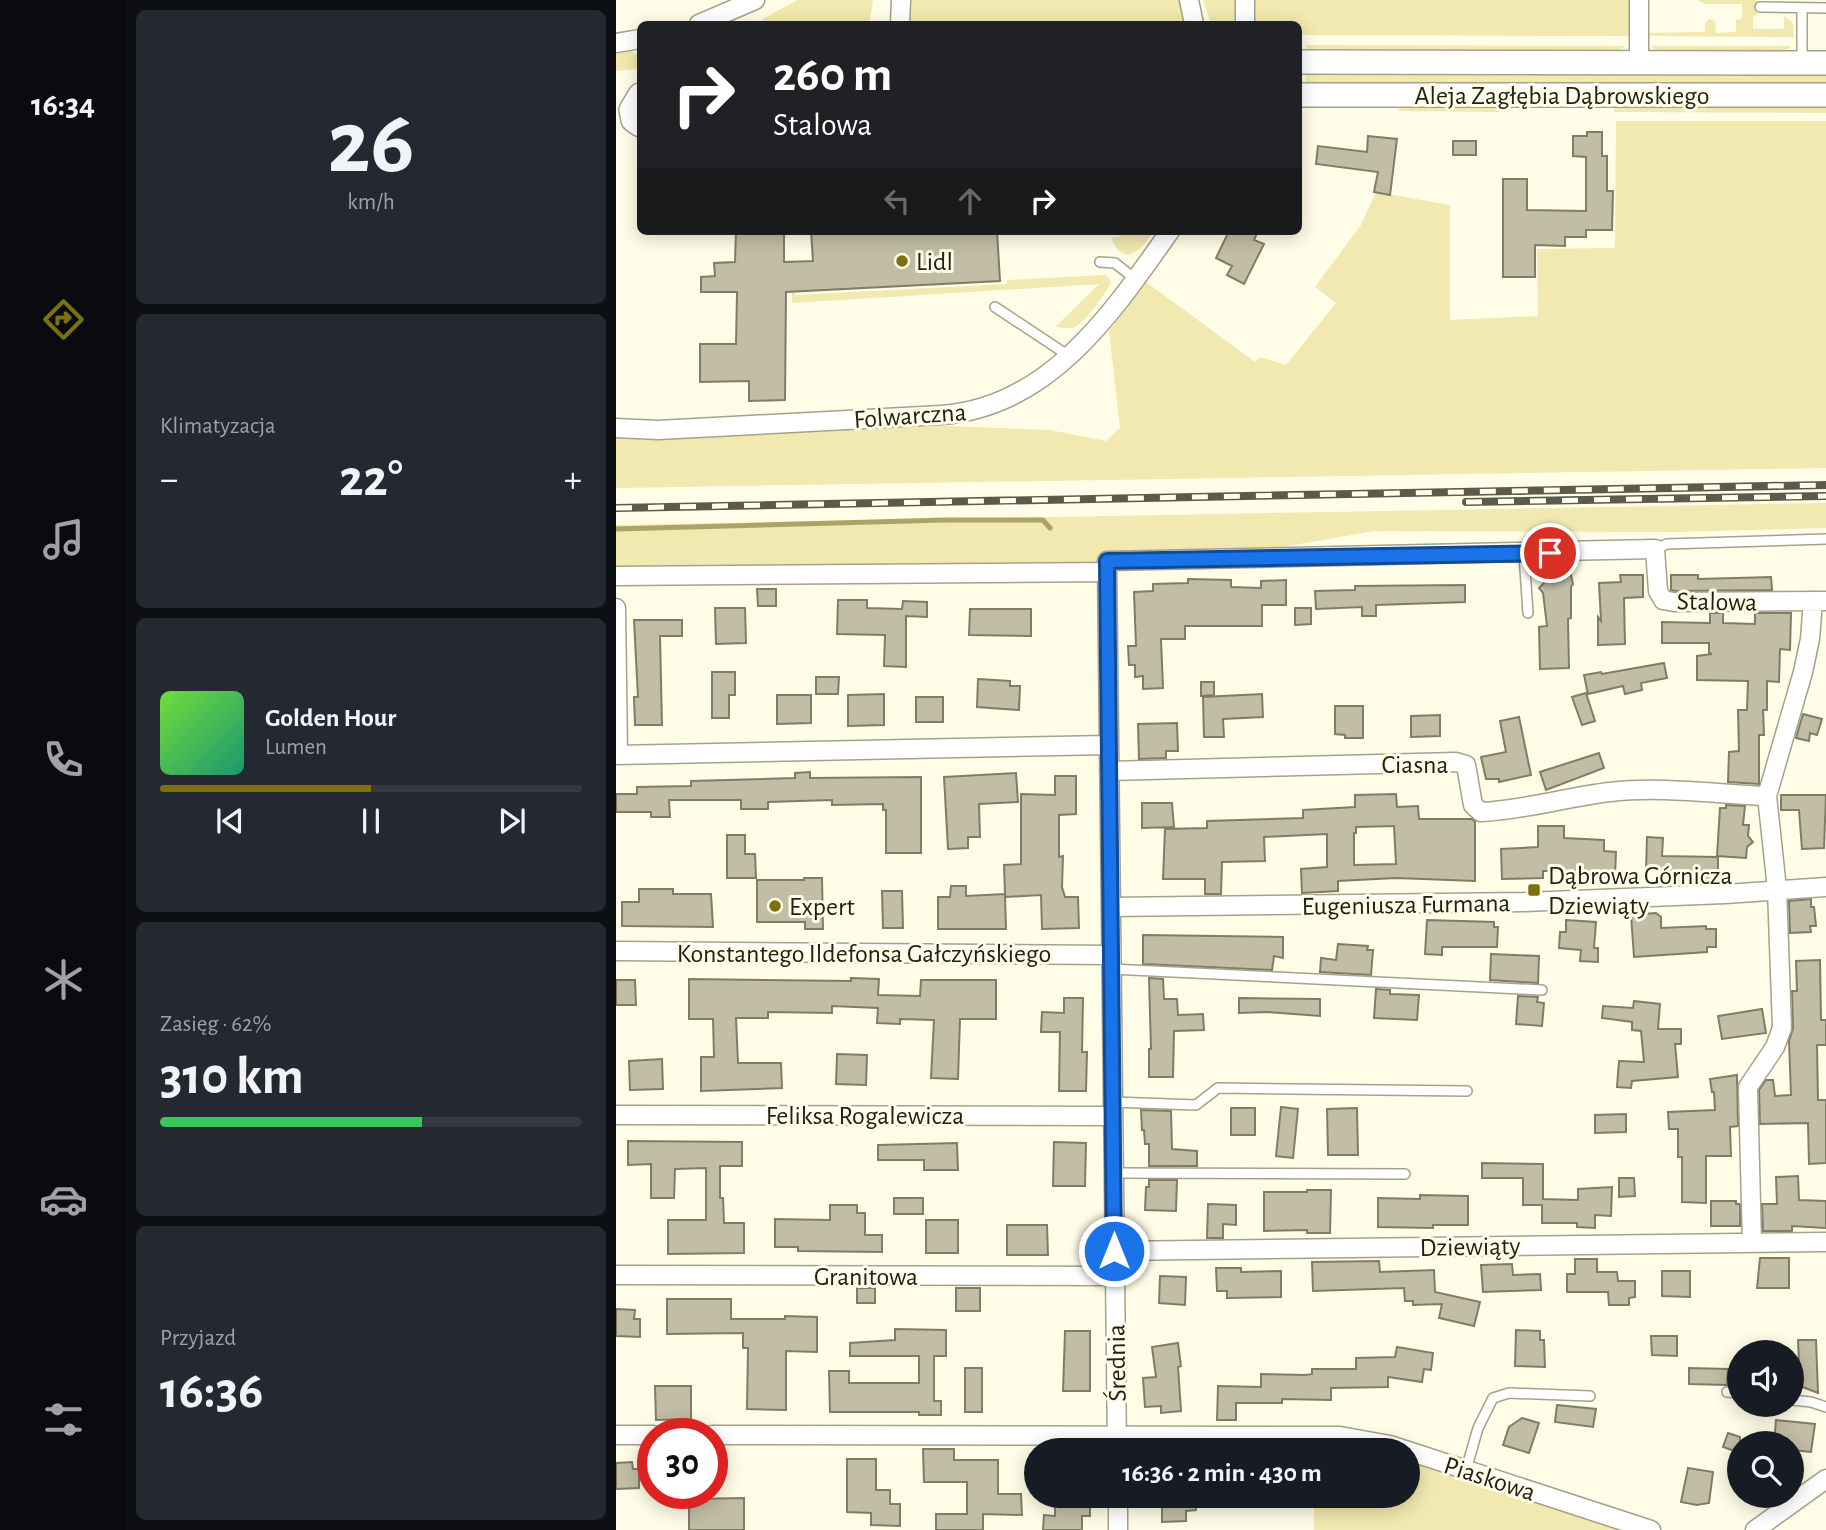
<!DOCTYPE html>
<html lang="pl">
<head>
<meta charset="utf-8">
<style>
	body { margin:0; font-family:"Alegreya Sans",sans-serif; background:#242831; color:#f1f3f6; height:100vh; display:flex; flex-direction:column; font-size:26px; white-space:nowrap }
	* { box-sizing:border-box; margin:0 }
	p { font-size:23px; color:#9ea1a6 }
	.icon { flex:none; width:38px; height:38px; fill:none; stroke:currentColor; stroke-width:2; stroke-linecap:round; stroke-linejoin:round }
	.map { position:relative; flex:1; overflow:hidden }
	.sheet { display:flex; flex-direction:column; gap:10px; padding:10px; background:#0d0f14; width:490px }
	.sheet>* { flex:none }
	.top-card { position:absolute; left:21px; top:21px; width:665px; height:214px; border-radius:10px; box-shadow:0 4px 18px #0003; background:#202124; color:#fff; overflow:hidden }
	.tools { position:absolute; left:1111px; top:1340px; display:grid; gap:14px }
	.tools a { display:grid; place-items:center; width:77px; height:77px; border-radius:50%; background:#171b24; box-shadow:0 4px 18px #0003; font-size:35px }
	.speed { position:absolute; left:21px; top:1418px; display:flex; gap:14px; font-size:35px; font-weight:700; text-align:center }
	.speed>* { display:grid; place-content:center; width:91px; height:91px; border-radius:50%; background:#171b24; box-shadow:0 4px 18px #0003; line-height:1 }
	.speed .limit { border:10px solid #d22; background:#fff; color:#111 }
	.pin { position:absolute; display:grid; place-items:center; width:60px; height:60px; color:#fff; margin:-30px; border:4px solid #fff; border-radius:50%; box-shadow:0 2px 7px #0007 }
	.me { position:absolute; width:77px; margin:-38px; rotate:0deg; stroke-linejoin:round; filter:drop-shadow(0 0 5px #0008) }
	.turn { display:flex; align-items:center; gap:24px; height:147px; padding:0 21px; font-size:32px }
	.turn .icon { width:91px; height:91px; stroke-width:2.5 }
	.turn b { display:block; font-size:49px; line-height:60px }
	.lanes { display:flex; align-items:center; height:66px; padding:0 21px; background:#0003; justify-content:center; gap:35px; direction:ltr }
	.lanes .off { opacity:.35 }
	.big { font-size:52px; font-weight:700; line-height:1.1 }
	.sheet .card { flex:1; display:flex; flex-direction:column; justify-content:center; gap:10px; min-width:0; padding:0 24px; border-radius:10px; background:#242831 }
	.sheet .dial { align-items:center; gap:0 }
	.dial b { font-size:91px; line-height:1 }
	.song { display:flex; align-items:center; gap:21px }
	.cover { width:84px; height:84px; border-radius:10px; background:linear-gradient(135deg,hsl(100 70% 55%),hsl(160 70% 35%)) }
	.played { height:7px; border-radius:4px; background:linear-gradient(90deg,#7c700f 50%,#363941 50%) }
	.keys { display:flex; justify-content:space-around; direction:ltr }
	.heat { display:flex; justify-content:space-between; align-items:center; font-size:38px; direction:ltr }
	.charge { height:10px; border-radius:5px; background:linear-gradient(90deg,#34c759 62%,#363941 0) }
	.trip { position:absolute; left:408px; top:1438px; width:396px; height:70px; border-radius:35px; background:#171b24; box-shadow:0 4px 18px #0003; font-weight:700; line-height:70px; text-align:center }
	main { display:flex; flex:1; min-height:0 }
	.menu { display:flex; flex-direction:column; width:126px; justify-content:space-around; align-items:center; background:#090b0e; color:#9ea1a6 }
	.menu .icon { width:49px; height:49px }
	.menu .selected { color:#7c700f }
	.menu b { font-size:32px; color:#f1f3f6 }
	.map>svg:first-child { display:block }
	.green { fill:#f1e9af }
	.lines { fill:none; stroke-linecap:round; stroke-linejoin:round }
	.stream { stroke:#aca367; stroke-width:5 }
	.building { fill:#c2bea5; stroke:#807d65; stroke-width:2; fill-rule:evenodd }
	.service-casing { stroke:#a5a289; stroke-width:12 }
	.minor-casing { stroke:#a5a289; stroke-width:21 }
	.tertiary-casing { stroke:#a5a289; stroke-width:26 }
	.service { stroke:#fff; stroke-width:9 }
	.minor { stroke:#fff; stroke-width:18 }
	.tertiary { stroke:#fff; stroke-width:23 }
	.rail-casing { stroke:#5b5a4d; stroke-width:8 }
	.rail { stroke:#fffce7; stroke-width:5; stroke-dasharray:16; stroke-linecap:butt }
	.route-casing { stroke:#114b97; stroke-width:18 }
	.route { stroke:#1a73e8; stroke-width:12 }
	.poi-dot { fill:#7c700f; stroke:#fffce7; stroke-width:2.5 }
	.labels { text-anchor:middle; stroke-width:6; stroke-linejoin:round; paint-order:stroke }
	.street-label { font-size:26px; fill:#222117; stroke:#fffce7 }
	.poi-label { font-size:26px; fill:#222117; stroke:#fffce7; text-anchor:start }
</style>
</head>
<body>
<main>
<nav class="menu">
<b>16:34</b>
<svg class="icon selected" aria-label="directions" viewBox="0 0 24 24"><path d="M12 3l9 9-9 9-9-9zM9 14v-3h6M13 9l2 2-2 2"/></svg>
<svg class="icon" aria-label="music" viewBox="0 0 24 24"><path d="M9 18V5l10-2v13"/><circle cx="6" cy="18" r="3"/><circle cx="16" cy="16" r="3"/></svg>
<svg class="icon" aria-label="phone" viewBox="0 0 24 24"><path d="M5 4h4l2 5-3 2q2 4 5 5l2-3 5 2v4C11 20 4 13 5 4z"/></svg>
<svg class="icon" aria-label="climate" viewBox="0 0 24 24"><path d="M12 3v18M4 7l16 10M4 17L20 7"/></svg>
<svg class="icon" aria-label="car" viewBox="0 0 24 24"><path d="M5 17H2v-5l4-1 3-4h7l3 4 3 1v5h-3M9 17h6M6 11h13"/><circle cx="7" cy="17" r="2"/><circle cx="17" cy="17" r="2"/></svg>
<svg class="icon" aria-label="filters" viewBox="0 0 24 24"><path d="M4 7h16M4 17h16"/><circle cx="9" cy="7" r="2"/><circle cx="15" cy="17" r="2"/></svg>
</nav>
<section class="sheet">
<div class="card dial"><b>26</b><p>km/h</p></div>
<div class="card"><p>Klimatyzacja</p>
<div class="heat"><a>−</a><b class="big">22°</b><a>+</a></div>
</div>
<div class="card">
<div class="song"><i class="cover"></i><div><b>Golden Hour</b><p>Lumen</p></div></div>
<div class="played"></div>
<div class="keys"><svg class="icon" aria-label="previous" viewBox="0 0 24 24"><path d="M18 5L8 12l10 7zM5 5v14"/></svg><svg class="icon" aria-label="pause" viewBox="0 0 24 24"><path d="M8 5v14M16 5v14"/></svg><svg class="icon" aria-label="next" viewBox="0 0 24 24"><path d="M6 5l10 7-10 7zM19 5v14"/></svg></div>
</div>
<div class="card"><p>Zasięg · 62%</p><b class="big">310 km</b><div class="charge"></div></div>
<div class="card"><p>Przyjazd</p><b class="big">16:36</b></div>
</section>
<div class="map">
<svg width="1210" height="1530" viewBox="0 0 1210 1530">
	<rect width="100%" height="100%" fill="#fffce7"/>
	<path class="green" d="M181,0H257L253,24H148L147,19Z
		M291,0H563L567,24H288Z
		M587,0H620L619,24H595Z
		M638,0H1015L1014,36L683,35L682,24H638Z
		M1081,0H1141V15L1137,16V29H1168V16L1177,23L1178,37L1031,36V33L1089,32V23L1093,19L1099,21L1100,33L1120,32V20L1126,19V4H1089Z
		M690,45L1010,46L1000,52L690,53Z
		M1035,46H1175L1168,52L1050,54L1041,51Z
		M17,49L18,54L24,53V69L0,71V52Z
		M690,70L1210,71V87L690,86Z
		M783,104L881,105L884,112L783,111Z
		M998,104H1210V113L998,112Z
		M1000,121H1210V468L0,488V438L138,434L283,424L434,430L490,441L504,428L493,331L530,282L639,362L644,357L670,365L720,303L699,287L745,225L760,192L834,205V320L922,316L921,249L999,248Z
		M503,231H538C526,250 508,269 495,238L504,237Z
		M175,267H177L179,295L391,284V280L490,275L495,282C491,292 467,325 457,328C452,329 445,327 439,327L483,284L176,303Z
		M1210,503V528L1063,532L759,531L660,548L553,556L488,553L473,569L19,570L0,565V525Z
		M791,1460L1008,1530H698V1496H791Z"/>
	<g class="lines">
		<path class="stream" d="M0,529L330,520H427L434,528"/>
	</g>
	<path class="building" d="M971,132H986V156H991V191H997L996,230H970V237H949V246L919,245V277H887V179H911V210L970,211V157L957,156V136H971Z
		M752,136L781,139L774,195L758,192L762,172L700,164L702,146L751,152Z
		M837,141H860V155H837Z
		M120,231H168V262L197,261L195,231H381L384,281L170,292L169,400L133,401V381L84,382V344H120L121,292H85V277L99,276L98,263L119,262Z
		M613,231H642L638,240L648,244L628,284L611,275L616,266L600,258Z
		M954,571L957,584L955,587V618L952,619L953,668L924,669L923,627L931,626L927,593L923,588L928,583V572Z
		M1004,575H1027V597L1008,598L1009,644L982,645V617L985,621L983,583L1005,582Z
		M1055,575H1082V579L1155,577L1156,590L1059,591L1055,590Z
		M572,579L615,580V587L645,588V581L670,580V605H646V626H569V639H545L547,688L527,689V676L519,677V665H513L512,646H520L518,592L537,591V584L572,583Z
		M849,585V602L760,605V616H746V607L700,609L699,591L739,590V586Z
		M141,589H160V606H142Z
		M222,600H251V608L286,609L287,601L311,602V617L290,616V667L268,666L269,635L221,634Z
		M99,608H129L130,643L100,644Z
		M679,608H695V624L679,625Z
		M354,609H415V636L353,635Z
		M1094,613H1107V623L1139,624V613H1175L1174,650L1164,649L1163,682L1151,681V710H1147L1148,735H1143V784L1112,782L1113,752L1123,751L1122,710H1131L1132,681L1081,680V656L1096,654L1093,653V643H1046V622L1094,623Z
		M18,620H66V636H44L46,725H19L18,697H22Z
		M1048,663L1051,678L1025,683L1026,690L1009,694L1007,686L972,694L968,675L985,672L986,674Z
		M96,672H119V695H113V718H96Z
		M200,677H223L222,694H200Z
		M362,679L394,681V686H404L403,710L361,707Z
		M585,682H598V695L585,696Z
		M970,693L979,721L966,725L956,697Z
		M268,694V725L232,726V695Z
		M646,694L647,717L607,719L608,737H588L587,697Z
		M161,695H195V723L161,724Z
		M300,697H327V722H300Z
		M719,706H747V738H729V735L719,734Z
		M1187,714L1206,719L1201,735L1194,733L1193,741L1180,738Z
		M824,715V736L795,737V716Z
		M903,717L915,775L883,782V779H870L865,757L890,752L884,721Z
		M561,723L562,751H550V758L523,759L522,724Z
		M983,753L988,768L930,790L924,772Z
		M194,772V778L305,777V853H270V810H267V804L216,805V800L152,802V809H125V800H53L54,817H35V812H0V794H21V787L75,786V781L179,778V773Z
		M400,773L402,802L363,804L364,837H352V848L332,849L328,777Z
		M439,776H460V814L443,815V857L447,856L446,887L449,897H462L463,928L426,929L425,895L390,897L389,895L390,929H322V897H334L335,886H350V896L389,894L388,865L405,864V794L439,795Z
		M780,794L781,807L802,806L803,819H856L859,822V881L780,878L722,881V891L686,893L685,869L711,867V834L648,837L649,861L606,862L605,894H589V879H547L549,829L591,828V821L687,818V810L739,807V795ZM778,826L780,864L738,865V833H740V827Z
		M1165,795H1210L1208,848L1186,849L1183,810H1165Z
		M526,803H556L558,827L526,828Z
		M1110,805L1129,806L1127,825H1133L1132,836L1137,842L1131,847L1130,858L1101,856L1104,808H1110Z
		M922,826H948V838L988,840V851L1000,852L999,877L967,876V871H927V878L886,879L885,849L922,847Z
		M111,835H129V854H139L140,878H111Z
		M1031,837L1047,838L1046,856L1102,857V883H1062V871L1030,870Z
		M188,878H206L207,929H189V922H141V880H188Z
		M23,889H57V894H95L97,927L6,926V902H23Z
		M266,891H286L287,928H267Z
		M1195,899V907H1198L1200,926H1194L1195,932L1174,933L1173,901Z
		M1040,913L1045,917V928L1090,926V929H1100V947H1091V952L1018,957L1015,915Z
		M811,920L878,922V927H882L881,947H826V955L809,954Z
		M950,920L980,922L978,948H982V962L964,961L965,950L943,948L944,932H950Z
		M527,935L667,937V958L658,956L656,970L527,964Z
		M722,944L752,946L751,950H757L755,975L704,972L705,958L720,960Z
		M875,954L923,956L922,983L874,980Z
		M1204,960L1205,1020H1210V1045H1201L1202,1100H1210V1163L1193,1164L1192,1123L1144,1124L1143,1090L1150,1080H1157L1159,1096L1175,1095L1173,1041L1177,1028L1176,991H1181L1180,961Z
		M235,978L263,979L262,995L304,996L305,980H380V1019H344L342,1079L315,1078L318,1020L284,1019V1024L261,1023L262,1008L216,1006V1013L152,1012V1018H120L122,1063H165L166,1088L85,1091V1057H98L97,1019H73V979L235,981Z
		M533,978L547,979L548,999H561L562,1015L587,1014L588,1030L558,1031L557,1077H533V1049H535Z
		M0,980H19L20,1005H0Z
		M760,989L774,990V994L803,995L801,1020L758,1018Z
		M902,996L922,997L921,1002L928,1003L926,1026L900,1024Z
		M448,998H467L466,1052H471L470,1091H443L444,1032H425L426,1012L448,1013Z
		M623,998L704,999V1016L651,1012L623,1013Z
		M1018,1001L1044,1004L1042,1029H1065V1044H1059L1062,1077L1016,1081L1015,1088L1001,1087L1003,1061L1028,1062L1025,1031L1016,1030V1022L986,1018L987,1006L1017,1008Z
		M1146,1009L1150,1033L1106,1039L1102,1016Z
		M221,1054L251,1055L250,1085L220,1084Z
		M46,1059L47,1089L14,1090L13,1061Z
		M1121,1075L1122,1126L1114,1127L1115,1156H1090V1203L1066,1202V1157H1062V1129H1053L1052,1112L1099,1110L1098,1092H1096L1094,1079Z
		M665,1107L682,1109L677,1158L660,1156Z
		M615,1108H639V1135H615Z
		M741,1108L742,1155H712L711,1109Z
		M525,1110L555,1111L556,1149L581,1151V1166H533V1144H529L528,1130H526Z
		M1010,1114V1132L979,1133V1115Z
		M12,1141L126,1142V1166H104V1198H107L108,1223H128V1253L52,1254V1220H90V1168L59,1169L58,1198H35V1164L12,1165Z
		M438,1142L470,1143L469,1186H437Z
		M341,1143L342,1170H308V1160H262V1145Z
		M866,1163L927,1164V1199L962,1200V1189L996,1187L995,1216L979,1215V1228L961,1227V1223H926V1205H907V1178H866Z
		M1182,1176L1183,1200L1210,1201V1228L1176,1226V1231H1147L1146,1204H1161L1160,1177Z
		M1003,1178H1018L1019,1196L1003,1197Z
		M533,1180H561L560,1211L529,1210L530,1187H533Z
		M691,1190H715L714,1233H691V1230L648,1231V1192H691Z
		M804,1195L852,1196V1225H817V1228L762,1227V1198L804,1199Z
		M278,1198H307V1214H278Z
		M1095,1201H1120V1204H1124V1226H1095Z
		M592,1204L620,1205V1225L607,1224V1238H591Z
		M214,1205H241V1213H249V1235H266V1252L182,1251V1247H159V1219L214,1220Z
		M310,1220H342V1253H310Z
		M391,1225H431L432,1255H391Z
		M1144,1258H1173V1288H1141Z
		M959,1259H981V1272H1001L1002,1281H1019V1297L1013,1298V1305H993L992,1292H951V1274H959Z
		M763,1261L764,1272L818,1270L819,1292L864,1302L858,1326L823,1318L826,1304L797,1305V1301H789L788,1288L697,1291L696,1262Z
		M896,1264L897,1275L924,1274L925,1290L867,1292L865,1265Z
		M600,1268H625V1272L665,1271V1297L611,1298V1291H601Z
		M1046,1271H1074V1297L1046,1296Z
		M544,1276L570,1277L569,1305L543,1303Z
		M241,1288H259V1303H241Z
		M340,1288H364V1311H340Z
		M51,1299H115V1319H169V1316L201,1317V1352L170,1351V1410L131,1409L132,1348H127V1333L51,1334Z
		M0,1309L19,1310L18,1319H24V1337L0,1336Z
		M279,1329L330,1330V1356H318V1401H325V1415H303V1412H214L213,1371H233V1383H303V1356H234V1343L279,1340Z
		M900,1330L924,1331V1340H928L929,1367L899,1366Z
		M449,1331H474V1391H447Z
		M1035,1336H1061V1356L1036,1355Z
		M1182,1340H1200L1202,1393L1184,1386Z
		M562,1343L565,1366L562,1367L565,1411L545,1413V1406L529,1407L527,1378L540,1377L536,1347Z
		M781,1347L817,1353L815,1370L808,1369L806,1382L772,1377V1387L715,1388V1400L666,1399V1403H620V1420H601L602,1386L645,1387V1374L690,1375L696,1374V1369H740V1358L779,1357Z
		M349,1368H366V1412H349Z
		M1073,1368L1112,1369L1111,1385L1073,1384Z
		M39,1386H75V1419L40,1420Z
		M941,1405L980,1409L977,1427L939,1422Z
		M906,1418L923,1423L913,1453L887,1445L893,1427Z
		M1160,1420L1199,1424L1195,1452L1176,1450V1444H1158Z
		M1112,1433L1124,1437V1453L1107,1447Z
		M307,1449H338V1460H382V1494H405L406,1515L367,1514V1530H320V1514H351V1482H308Z
		M231,1459H260V1490H274V1504H284V1526L255,1525V1513L231,1512Z
		M16,1462L17,1469H23V1488L0,1489V1463Z
		M1072,1468L1097,1472L1093,1503L1081,1505L1065,1502Z
		M546,1496H579L580,1510L570,1511V1521L546,1522Z
		M128,1498V1530H73V1499Z
		M439,1499L474,1500V1516H466V1530H427L428,1515L439,1516Z"/>
	<g class="lines">
		<defs>
			<path id="service" d="M1144,7L1210,8
				M1186,62V8
				M484,262L499,263L519,279
				M379,307L453,356
				M1039,549L1051,544L1210,539
				M908,554L912,613
				M495,969L926,990
				M497,1102L580,1105L602,1088L851,1091
				M498,1173L789,1174
				M1111,1392L1124,1393
				M1176,1400L1195,1402L1210,1407
				M850,1470L862,1428L877,1398L893,1393L974,1396"/>
			<path id="minor" d="M573,0L578,24
				M629,0V24
				M83,24L139,0
				M284,24L285,0
				M0,43L24,39
				M1023,63V0
				M0,428L42,430L325,415C433,408 497,312 554,231
				M0,576L491,572
				M0,608L2,755
				M0,755L492,745
				M493,771L840,762L850,765L857,805L865,812C909,810 951,797 994,792C1045,786 1100,794 1151,796
				M495,907L908,902L1109,894L1210,887
				M0,951L495,955
				M0,1115L497,1116
				M1136,1243L1132,1087L1159,1047L1166,1028L1161,889L1151,796L1187,672L1194,639L1197,601
				M498,1251L1210,1242
				M0,1275L499,1276
				M0,1435H37
				M96,1435L724,1436L774,1445L1035,1530
				M501,1451L491,561L1039,549L1042,591L1047,600L1058,602L1210,601
				M502,1496V1530
				M1139,1530L1210,1479"/>
			<path id="tertiary" d="M682,62L1210,63
				M24,95L15,110L17,120L24,125
				M682,95H1210"/>
		</defs>
		<use href="#service" class="service-casing"/>
		<use href="#minor" class="minor-casing"/>
		<use href="#tertiary" class="tertiary-casing"/>
		<use href="#service" class="service"/>
		<use href="#minor" class="minor"/>
		<use href="#tertiary" class="tertiary"/>
		<defs>
			<path id="rail" d="M850,502L1210,496
				M0,508L1210,485"/>
		</defs>
		<use href="#rail" class="rail-casing"/>
		<use href="#rail" class="rail"/>
	</g>
	<g class="lines">
		<defs>
			<path id="route" d="M498,1251L491,561L934,553"/>
		</defs>
		<use href="#route" class="route-casing"/>
		<use href="#route" class="route"/>
	</g>
	<g class="poi-dot">
		<circle cx="286" cy="261" r="7"/>
		<rect x="911" y="883" width="14" height="14" rx="3.5"/>
		<circle cx="159" cy="906" r="7"/>
	</g>
	<g class="labels">
		<g class="street-label">
			<text x="946" y="104">Aleja Zagłębia Dąbrowskiego</text>
			<text transform="translate(294 415) rotate(-4)" y="9">Folwarczna</text>
			<text transform="translate(1101 601) rotate(1)" y="9">Stalowa</text>
			<text x="799" y="773">Ciasna</text>
			<text transform="translate(790 904) rotate(-1)" y="9">Eugeniusza Furmana</text>
			<text x="248" y="962">Konstantego Ildefonsa Gałczyńskiego</text>
			<text x="249" y="1124">Feliksa Rogalewicza</text>
			<text transform="translate(854 1246) rotate(-1)" y="9">Dziewiąty</text>
			<text x="250" y="1285">Granitowa</text>
			<text transform="translate(500 1363) rotate(-91)" y="9">Średnia</text>
			<text transform="translate(874 1478) rotate(18)" y="9">Piaskowa</text>
		</g>
		<g class="poi-label">
			<text x="300" y="270">Lidl</text>
			<text x="932" y="884">Dąbrowa Górnicza<tspan x="932" dy="30">Dziewiąty</tspan></text>
			<text x="173" y="915">Expert</text>
		</g>
	</g>
</svg>
<div class="tools">
<a><svg class="icon" aria-label="sound" viewBox="0 0 24 24"><path d="M4 9h4l5-4v14l-5-4H4zM17 9q2 3 0 6"/></svg></a>
<a><svg class="icon" aria-label="search" viewBox="0 0 24 24"><circle cx="10" cy="10" r="6"/><path d="M15 15l6 6"/></svg></a>
</div>
<div class="speed"><div class="limit">30</div></div>
<div class="pin" style="left:934px;top:553px;background:#d93025"><svg class="icon" aria-label="arrive" viewBox="0 0 24 24"><path d="M6 21V4h12l-3 4 3 4H6"/></svg></div>
<svg class="me" style="left:498px;top:1251px" viewBox="-20 -20 40 40"><circle r="17" fill="#1a73e8" stroke="#fff" stroke-width="3"/><path d="M0-11L8 9 0 5-8 9z" fill="#fff"/></svg>
<div class="trip">16:36 · 2 min · 430 m</div>
<div class="top-card">
<div class="turn"><svg class="icon" aria-label="right" viewBox="0 0 24 24"><path d="M7 20v-9h11M14 6l5 5-5 5"/></svg><div><b>260 m</b>Stalowa</div></div>
<div class="lanes"><svg class="icon off" aria-label="left" viewBox="0 0 24 24"><path d="M17 20v-9H6M10 6l-5 5 5 5"/></svg><svg class="icon off" aria-label="ahead" viewBox="0 0 24 24"><path d="M12 20V5M6 11l6-6 6 6"/></svg><svg class="icon" aria-label="right" viewBox="0 0 24 24"><path d="M7 20v-9h11M14 6l5 5-5 5"/></svg></div>
</div>
</div>
</main>
</body>
</html>
